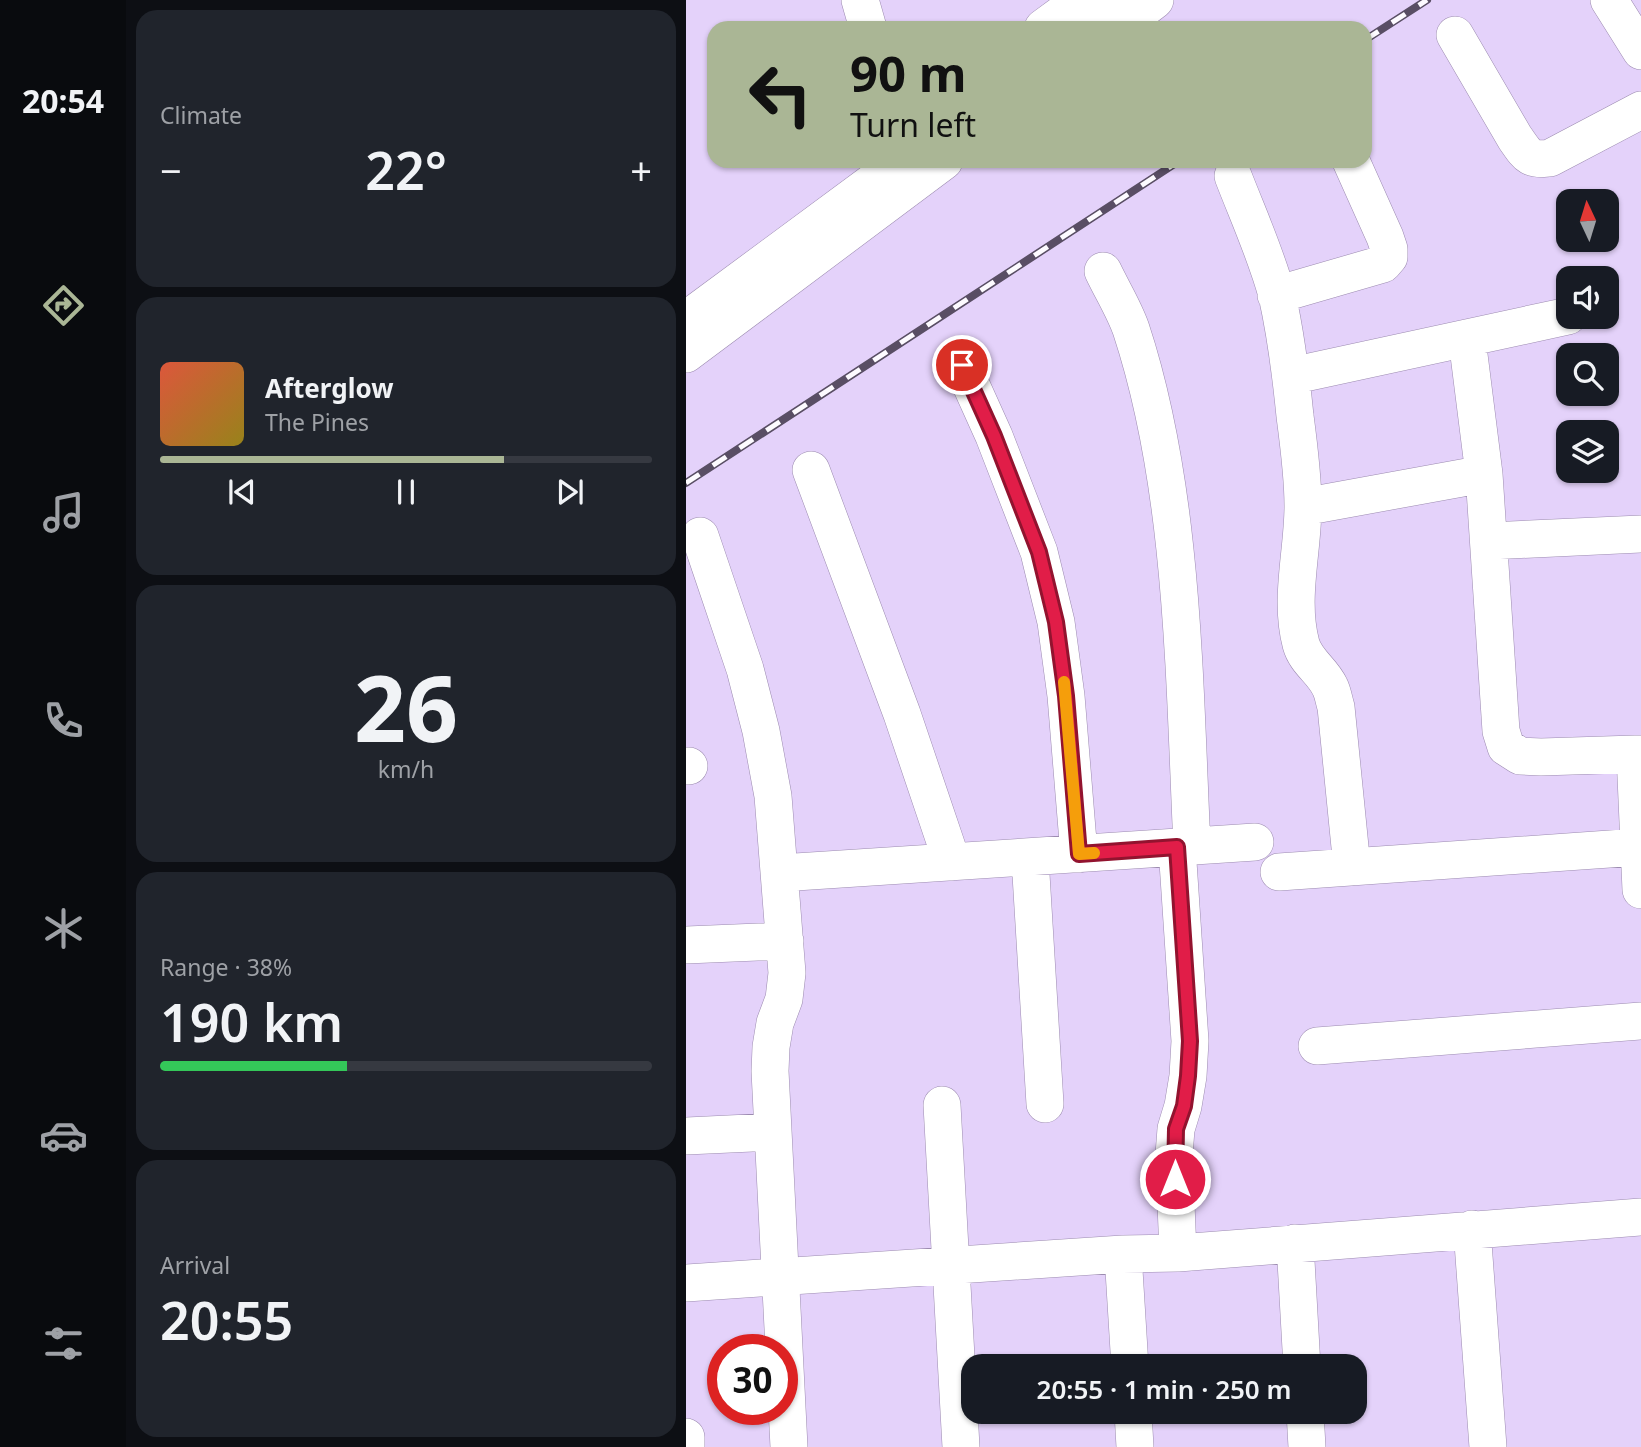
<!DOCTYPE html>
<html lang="en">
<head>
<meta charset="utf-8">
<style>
	body { margin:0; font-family:"Noto Sans",sans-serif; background:#20242c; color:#f1f3f6; height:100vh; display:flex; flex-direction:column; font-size:26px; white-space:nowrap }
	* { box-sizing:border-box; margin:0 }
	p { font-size:23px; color:#9ea1a6 }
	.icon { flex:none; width:38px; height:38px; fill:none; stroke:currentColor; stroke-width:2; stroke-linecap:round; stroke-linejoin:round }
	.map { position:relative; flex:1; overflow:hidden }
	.sheet { display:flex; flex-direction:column; gap:10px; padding:10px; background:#0d0f14; width:560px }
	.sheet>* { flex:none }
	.top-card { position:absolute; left:21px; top:21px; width:665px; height:147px; border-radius:21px; box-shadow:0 2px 5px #0004; background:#aab695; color:#111; overflow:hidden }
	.needle { width:46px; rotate:356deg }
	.tools { position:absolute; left:870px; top:189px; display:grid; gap:14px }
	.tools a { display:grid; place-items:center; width:63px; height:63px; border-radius:14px; background:#171b24; box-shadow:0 2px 5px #0004; font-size:35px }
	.speed { position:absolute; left:21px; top:1334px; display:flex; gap:14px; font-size:35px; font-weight:700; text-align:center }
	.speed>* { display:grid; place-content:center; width:91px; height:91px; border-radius:50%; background:#171b24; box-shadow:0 2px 5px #0004; line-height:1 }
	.speed .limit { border:10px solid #d22; background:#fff; color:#111 }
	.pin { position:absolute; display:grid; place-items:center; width:60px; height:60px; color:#fff; margin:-30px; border:4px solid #fff; border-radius:50%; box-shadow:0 2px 7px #0007 }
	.me { position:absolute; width:77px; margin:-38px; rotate:0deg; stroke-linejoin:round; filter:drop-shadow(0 0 5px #0008) }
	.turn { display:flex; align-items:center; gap:24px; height:147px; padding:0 28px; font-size:32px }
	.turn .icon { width:91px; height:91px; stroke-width:2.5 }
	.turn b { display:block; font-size:49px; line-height:60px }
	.big { font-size:52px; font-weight:600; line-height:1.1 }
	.sheet .widget { flex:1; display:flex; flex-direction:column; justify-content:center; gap:10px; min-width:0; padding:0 24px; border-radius:21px; background:#20242c }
	.sheet .dial { align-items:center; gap:0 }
	.dial b { font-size:91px; line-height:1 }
	.song { display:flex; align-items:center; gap:21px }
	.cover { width:84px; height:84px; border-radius:10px; background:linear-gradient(135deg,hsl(10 70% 55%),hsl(50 70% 35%)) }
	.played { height:7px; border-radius:4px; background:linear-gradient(90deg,#aab695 70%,#363941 70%) }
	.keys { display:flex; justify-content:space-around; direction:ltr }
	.heat { display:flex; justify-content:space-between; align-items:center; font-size:38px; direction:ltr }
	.charge { height:10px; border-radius:5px; background:linear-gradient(90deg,#34c759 38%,#363941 0) }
	.trip { position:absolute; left:275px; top:1354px; width:406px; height:70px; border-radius:21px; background:#171b24; box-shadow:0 2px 5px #0004; font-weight:600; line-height:70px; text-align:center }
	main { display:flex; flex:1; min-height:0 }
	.dock { display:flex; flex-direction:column; width:126px; justify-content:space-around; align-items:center; background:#090b0e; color:#9ea1a6 }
	.dock .icon { width:49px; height:49px }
	.dock .active { color:#aab695 }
	.dock b { font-size:32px; color:#f1f3f6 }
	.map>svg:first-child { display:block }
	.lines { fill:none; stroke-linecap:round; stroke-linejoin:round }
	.minor-casing { stroke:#9c8bb0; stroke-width:38 }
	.minor { stroke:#fff; stroke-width:37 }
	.rail-casing { stroke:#594e64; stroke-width:8 }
	.rail { stroke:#fdfbff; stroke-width:5; stroke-dasharray:16; stroke-linecap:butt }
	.route-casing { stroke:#92132f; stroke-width:18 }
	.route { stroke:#e11d48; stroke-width:12 }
	.slow { stroke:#f59e0b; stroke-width:12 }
</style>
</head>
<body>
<main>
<nav class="dock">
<b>20:54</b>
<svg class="icon active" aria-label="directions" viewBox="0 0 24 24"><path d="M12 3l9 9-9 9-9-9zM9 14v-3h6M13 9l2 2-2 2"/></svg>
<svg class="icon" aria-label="music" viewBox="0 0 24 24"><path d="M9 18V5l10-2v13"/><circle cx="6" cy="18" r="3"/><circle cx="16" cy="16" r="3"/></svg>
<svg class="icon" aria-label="phone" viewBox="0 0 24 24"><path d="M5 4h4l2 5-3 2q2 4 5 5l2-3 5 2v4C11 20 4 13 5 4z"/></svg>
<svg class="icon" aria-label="climate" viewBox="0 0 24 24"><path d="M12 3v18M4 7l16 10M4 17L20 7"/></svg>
<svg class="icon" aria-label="car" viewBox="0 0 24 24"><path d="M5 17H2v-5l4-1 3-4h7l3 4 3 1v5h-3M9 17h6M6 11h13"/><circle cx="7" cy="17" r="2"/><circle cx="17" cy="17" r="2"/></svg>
<svg class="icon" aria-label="filters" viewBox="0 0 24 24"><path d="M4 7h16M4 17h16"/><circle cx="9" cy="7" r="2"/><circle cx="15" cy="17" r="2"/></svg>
</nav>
<section class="sheet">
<div class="widget"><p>Climate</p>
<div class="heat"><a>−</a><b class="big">22°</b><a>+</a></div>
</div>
<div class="widget">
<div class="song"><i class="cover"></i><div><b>Afterglow</b><p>The Pines</p></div></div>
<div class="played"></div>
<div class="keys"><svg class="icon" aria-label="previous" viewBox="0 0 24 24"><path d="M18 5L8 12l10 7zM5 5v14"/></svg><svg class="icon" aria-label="pause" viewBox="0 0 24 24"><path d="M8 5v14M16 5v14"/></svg><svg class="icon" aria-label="next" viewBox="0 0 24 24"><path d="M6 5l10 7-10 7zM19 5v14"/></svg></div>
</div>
<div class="widget dial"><b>26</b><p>km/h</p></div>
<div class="widget"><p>Range · 38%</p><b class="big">190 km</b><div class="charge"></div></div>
<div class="widget"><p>Arrival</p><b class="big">20:55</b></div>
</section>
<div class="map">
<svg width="955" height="1447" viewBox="0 0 955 1447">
	<rect width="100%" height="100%" fill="#e4d2fa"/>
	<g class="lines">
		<defs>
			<path id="minor" d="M174,0L182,28
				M923,0L955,51
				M357,28L395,0
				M395,28L433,0
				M432,28L469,0
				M769,35L829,138C841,155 843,161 864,158L955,110
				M547,176C562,215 580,254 591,295C600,335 605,376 609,416C613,446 617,476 617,506C617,551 603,599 615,644C620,662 636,670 644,687C647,693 648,701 650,707L666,867
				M417,271C426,290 438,309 445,329C498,490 498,678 506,846
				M590,295L697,264L703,257V249L699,237L665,161
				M0,320L215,161
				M781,339L798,474L815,731L820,747L834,756L855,757L949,754
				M0,354L258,161
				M276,365L308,436L353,552L370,622L380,696L393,854
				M605,376L882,316
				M125,470L216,714L266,862
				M617,507L798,474
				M14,536L59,669L75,731L87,796L101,973L98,999L89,1023L85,1047L84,1071L103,1447
				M803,541L955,534
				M955,754H949L955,890
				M0,766H3
				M491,847L504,1041L502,1076L497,1106L490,1129L488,1155L492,1253
				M344,858L359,1104
				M593,872L952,847
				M94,873L569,842
				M0,945L99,941
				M631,1046L955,1021
				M256,1105L275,1447
				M0,1136L86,1132
				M786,1229L802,1447
				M609,1243L616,1367
				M437,1254L444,1367
				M0,1283L437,1254L492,1253L955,1217
				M447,1412L449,1447
				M619,1412L621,1447
				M0,1437V1447"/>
		</defs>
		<use href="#minor" class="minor-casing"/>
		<use href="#minor" class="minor"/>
		<defs>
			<path id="rail" d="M679,40L741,0
				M0,483L493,161"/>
		</defs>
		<use href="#rail" class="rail-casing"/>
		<use href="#rail" class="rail"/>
	</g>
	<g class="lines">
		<defs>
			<path id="route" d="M276,365L308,436L353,552L370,622L380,696L393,854L491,847L504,1041L502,1076L498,1106L490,1129L489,1179"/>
		</defs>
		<use href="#route" class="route-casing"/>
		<use href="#route" class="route"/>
		<path class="slow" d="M378,682L393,854L408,853"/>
	</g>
</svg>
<div class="tools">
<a><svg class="needle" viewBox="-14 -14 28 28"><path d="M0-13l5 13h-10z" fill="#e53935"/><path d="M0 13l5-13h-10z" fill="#9ea1a6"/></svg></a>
<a><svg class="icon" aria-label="sound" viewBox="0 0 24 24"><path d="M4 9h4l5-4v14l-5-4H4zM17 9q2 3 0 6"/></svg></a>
<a><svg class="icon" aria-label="search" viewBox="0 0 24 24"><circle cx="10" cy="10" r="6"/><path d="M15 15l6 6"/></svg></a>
<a><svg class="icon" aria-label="layers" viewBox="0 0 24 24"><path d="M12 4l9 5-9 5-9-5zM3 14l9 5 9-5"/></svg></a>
</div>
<div class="speed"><div class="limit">30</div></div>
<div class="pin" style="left:276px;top:365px;background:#d93025"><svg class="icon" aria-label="arrive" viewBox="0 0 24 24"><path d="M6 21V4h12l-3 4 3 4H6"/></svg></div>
<svg class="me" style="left:489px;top:1179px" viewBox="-20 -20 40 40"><circle r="17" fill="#e11d48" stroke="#fff" stroke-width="3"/><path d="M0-11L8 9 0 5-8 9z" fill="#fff"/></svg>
<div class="trip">20:55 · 1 min · 250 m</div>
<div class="top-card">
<div class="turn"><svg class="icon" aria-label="left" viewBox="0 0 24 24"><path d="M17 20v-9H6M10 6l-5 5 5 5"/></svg><div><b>90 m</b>Turn left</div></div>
</div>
</div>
</main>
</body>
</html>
